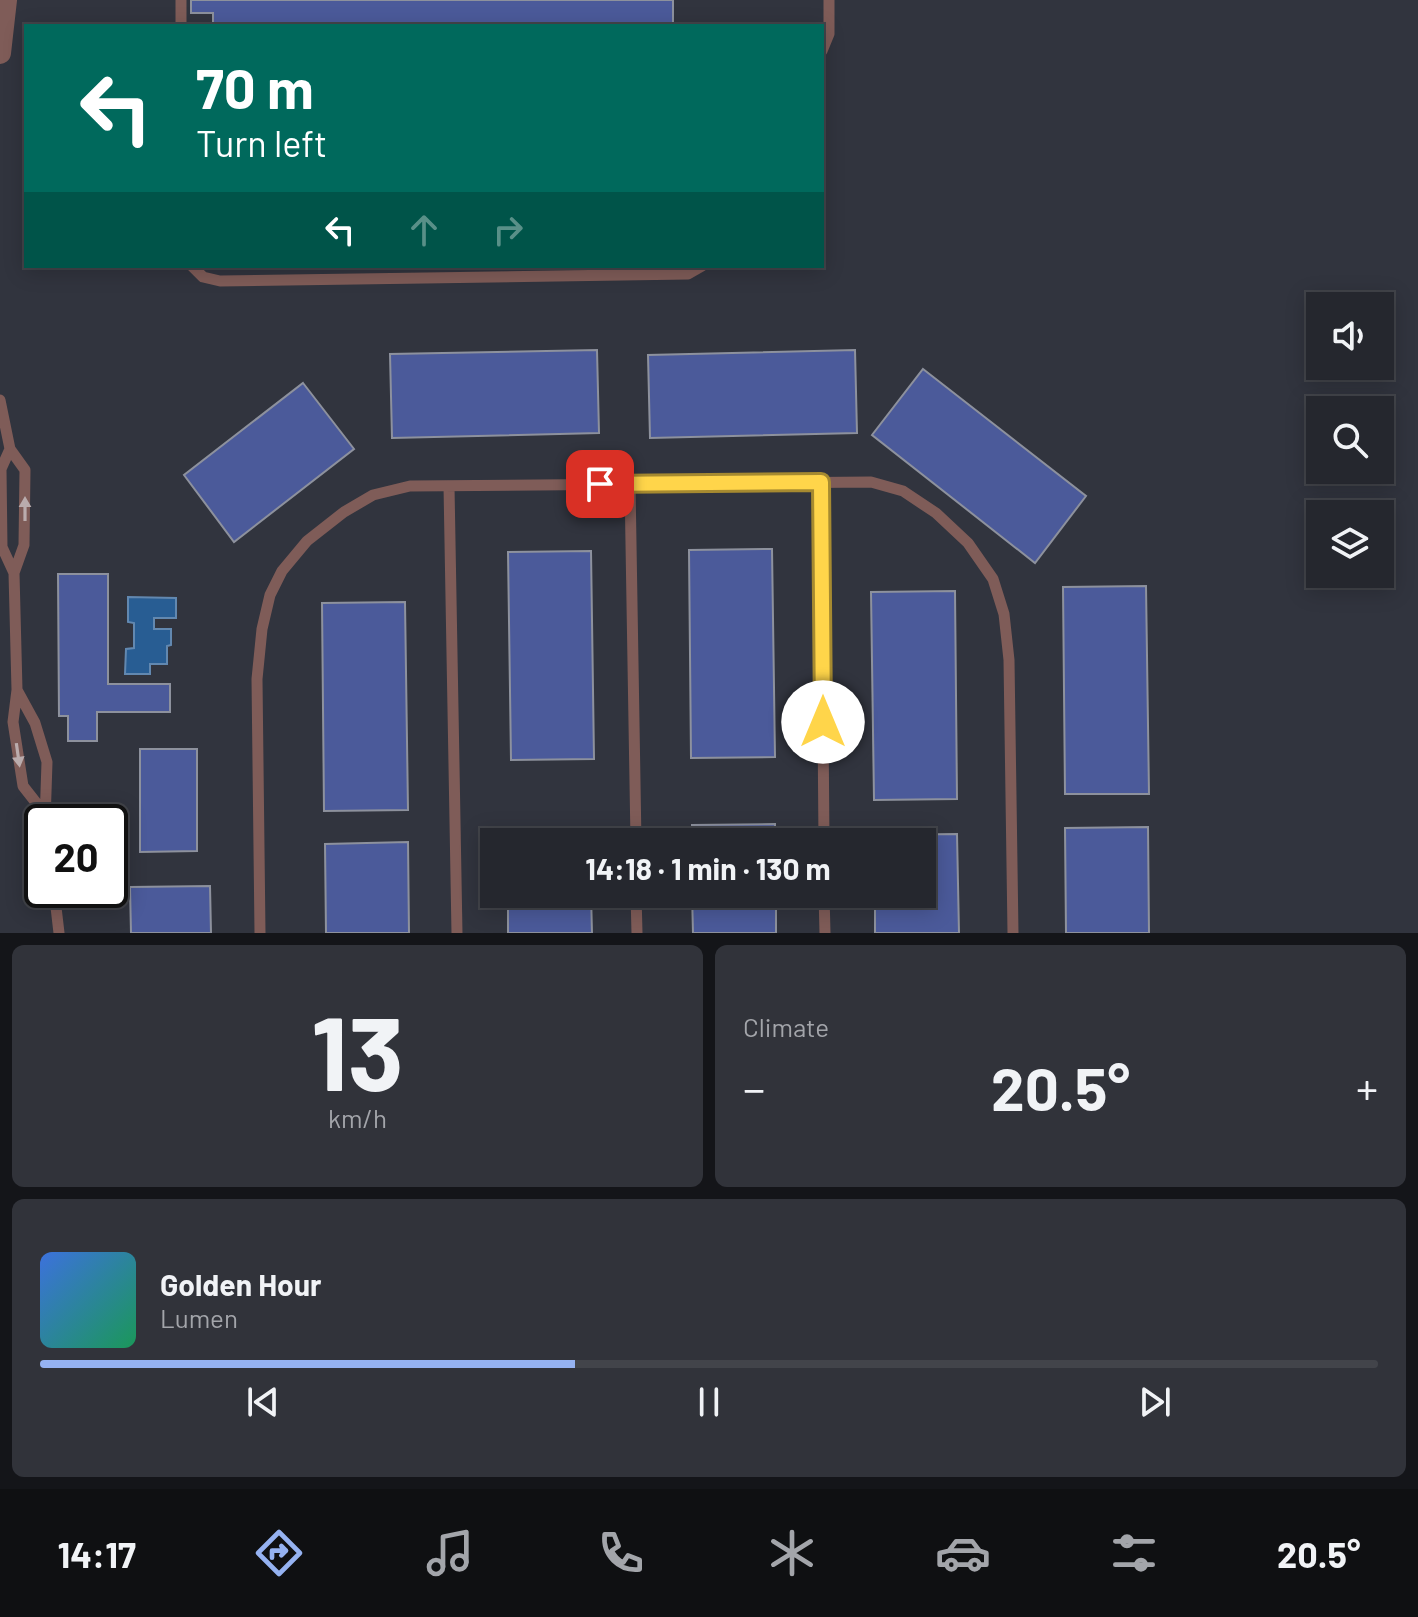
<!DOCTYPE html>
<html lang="en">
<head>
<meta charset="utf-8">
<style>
	body { margin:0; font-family:Barlow,sans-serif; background:#31333a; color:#f1f3f6; height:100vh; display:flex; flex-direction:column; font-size:30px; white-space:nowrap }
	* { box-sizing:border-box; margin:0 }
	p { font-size:26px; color:#a3a5aa }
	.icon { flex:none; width:44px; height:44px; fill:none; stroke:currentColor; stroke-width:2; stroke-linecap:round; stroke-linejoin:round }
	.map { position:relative; height:933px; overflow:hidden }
	.panel { display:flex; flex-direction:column; gap:12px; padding:12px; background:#141519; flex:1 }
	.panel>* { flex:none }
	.banner { position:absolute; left:24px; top:24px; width:800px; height:244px; border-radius:0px; box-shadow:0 4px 20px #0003,0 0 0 2px #42444a; background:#00695c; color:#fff; overflow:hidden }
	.controls { position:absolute; left:1306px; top:292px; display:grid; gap:16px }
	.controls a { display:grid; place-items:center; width:88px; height:88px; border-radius:0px; background:#25272e; box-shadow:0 4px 20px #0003,0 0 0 2px #42444a; font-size:40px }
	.speed { position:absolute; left:24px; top:804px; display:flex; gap:16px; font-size:40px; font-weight:700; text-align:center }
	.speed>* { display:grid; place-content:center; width:104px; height:104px; border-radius:50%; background:#25272e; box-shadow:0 4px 20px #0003,0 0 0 2px #42444a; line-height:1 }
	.speed .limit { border:4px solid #111; border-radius:12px; background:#fff; color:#111 }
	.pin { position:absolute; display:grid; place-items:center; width:68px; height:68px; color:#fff; margin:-34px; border-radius:16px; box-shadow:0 4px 12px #0006 }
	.me { position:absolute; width:88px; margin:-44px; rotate:0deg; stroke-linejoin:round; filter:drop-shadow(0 0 6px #0008) }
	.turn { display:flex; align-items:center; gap:28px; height:168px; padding:0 40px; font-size:36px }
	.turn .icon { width:104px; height:104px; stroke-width:2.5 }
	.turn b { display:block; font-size:56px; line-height:68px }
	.lanes { display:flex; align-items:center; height:76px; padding:0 40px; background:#0003; justify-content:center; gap:40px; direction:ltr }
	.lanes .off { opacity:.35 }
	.big { font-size:60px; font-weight:700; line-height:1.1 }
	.panel .tile { flex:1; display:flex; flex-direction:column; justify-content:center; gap:12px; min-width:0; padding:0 28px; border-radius:12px; background:#31333a }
	.panel .dial { align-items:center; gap:0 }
	.dial b { font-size:104px; line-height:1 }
	.song { display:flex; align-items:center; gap:24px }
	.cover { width:96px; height:96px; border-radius:12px; background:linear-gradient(135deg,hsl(220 70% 55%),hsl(150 70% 35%)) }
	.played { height:8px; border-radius:4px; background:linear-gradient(90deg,#95b2f1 40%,#42444a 40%) }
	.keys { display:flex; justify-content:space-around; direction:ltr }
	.heat { display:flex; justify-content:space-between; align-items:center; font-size:44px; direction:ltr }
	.panel .tiles { flex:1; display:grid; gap:12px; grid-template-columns:1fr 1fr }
	.tile:last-child { grid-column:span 2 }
	.trip { position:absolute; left:480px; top:828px; width:456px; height:80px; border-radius:0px; background:#25272e; box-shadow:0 4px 20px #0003,0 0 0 2px #42444a; font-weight:700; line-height:80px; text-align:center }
	.tabs { display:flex; height:128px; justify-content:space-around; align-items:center; background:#0f1012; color:#a3a5aa }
	.tabs .icon { width:56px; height:56px }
	.tabs .current { color:#95b2f1 }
	.tabs b { font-size:36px; color:#f1f3f6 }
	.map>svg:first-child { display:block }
	.water { fill:#285d93; stroke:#6288b0; stroke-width:2 }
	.building { fill:#4b5a9a; stroke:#8d919d; stroke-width:2 }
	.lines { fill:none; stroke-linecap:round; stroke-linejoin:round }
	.lane { stroke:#7f5c58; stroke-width:11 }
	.street { stroke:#7f5c58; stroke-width:22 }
	.oneway { fill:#baacad }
	.route-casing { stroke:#a68a30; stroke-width:20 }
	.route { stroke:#ffd54a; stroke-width:14 }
</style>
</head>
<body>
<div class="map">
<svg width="1418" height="933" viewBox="0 0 1418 933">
	<rect width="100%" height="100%" fill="#31343e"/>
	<path class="water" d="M128,597L176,598V618H154V629H171V645L167,646V664H150V674H125L126,649L134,648V623L128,622Z"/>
	<path class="building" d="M191,0H673V26H213V13H191Z
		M260,266H676V269H260Z
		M597,350L599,433L392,438L390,354Z
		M855,350L857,433L650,438L648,355Z
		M923,369L1086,496L1035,563L872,435Z
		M303,383L354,449L234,542L184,475Z
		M772,549L775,757L691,758L689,550Z
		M591,551L594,759L511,760L508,552Z
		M58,574H108V684H170V712H97V741H68V716H59Z
		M1146,586L1149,794H1065L1063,587Z
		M955,591L957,799L874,800L871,592Z
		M405,602L408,810L324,811L322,603Z
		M140,749H197V851L140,852Z
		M775,824V842H692V825Z
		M1148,827L1149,933H1066L1065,828Z
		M591,830V842H507V831Z
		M957,834L959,933H875V894H922V842H874V835Z
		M408,842L409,933H326L325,844Z
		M210,886L211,933H131L130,887Z
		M508,894H591L592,933H508Z
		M692,894H776V933H693Z"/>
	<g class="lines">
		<path class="lane" d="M181,0V26
			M822,51L829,34V0
			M192,266L203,277L220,281L688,274L702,266
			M0,400L10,449L25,470L24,545L14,573L17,690L13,722L23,786L45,814
			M10,449L1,469L2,547L14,573
			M821,482L824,842
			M630,484L636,842
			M449,486L457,933
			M17,690L35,723L47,762L45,822
			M54,890L59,933
			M636,894L637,933
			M824,894L825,933
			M260,933L257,679L262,629L270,595L282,571L307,541L344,512L373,495L410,486L871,482L903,491L936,513L968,543L993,579L1004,614L1009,660L1013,933"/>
		<path class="street" d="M0,53L6,0"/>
	</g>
	<defs><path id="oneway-solid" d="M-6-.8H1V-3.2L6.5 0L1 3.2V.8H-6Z" transform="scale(2)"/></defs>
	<g class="oneway">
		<use href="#oneway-solid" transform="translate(25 509) rotate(-90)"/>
		<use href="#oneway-solid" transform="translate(18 755) rotate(82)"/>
	</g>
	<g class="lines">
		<defs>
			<path id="route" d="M600,484L821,482L823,722"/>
		</defs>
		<use href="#route" class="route-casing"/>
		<use href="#route" class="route"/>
	</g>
</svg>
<div class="controls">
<a><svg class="icon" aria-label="sound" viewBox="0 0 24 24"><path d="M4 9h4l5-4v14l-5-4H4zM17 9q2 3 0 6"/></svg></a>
<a><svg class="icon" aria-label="search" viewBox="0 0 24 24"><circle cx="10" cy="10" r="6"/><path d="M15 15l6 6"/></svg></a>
<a><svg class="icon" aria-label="layers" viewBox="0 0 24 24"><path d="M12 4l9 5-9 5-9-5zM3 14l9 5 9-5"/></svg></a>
</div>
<div class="speed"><div class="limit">20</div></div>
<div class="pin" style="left:600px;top:484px;background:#d93025"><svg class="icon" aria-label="arrive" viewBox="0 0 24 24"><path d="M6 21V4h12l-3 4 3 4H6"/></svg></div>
<svg class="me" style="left:823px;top:722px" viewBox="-20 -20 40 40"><circle r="19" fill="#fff"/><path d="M0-13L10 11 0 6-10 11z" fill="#ffd54a"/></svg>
<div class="trip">14:18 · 1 min · 130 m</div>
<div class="banner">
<div class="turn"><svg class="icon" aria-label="left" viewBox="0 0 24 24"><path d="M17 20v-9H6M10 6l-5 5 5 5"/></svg><div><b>70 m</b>Turn left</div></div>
<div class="lanes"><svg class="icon" aria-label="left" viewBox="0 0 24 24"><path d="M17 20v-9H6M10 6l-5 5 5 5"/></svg><svg class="icon off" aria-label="ahead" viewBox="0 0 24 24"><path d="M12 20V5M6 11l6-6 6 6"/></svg><svg class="icon off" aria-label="right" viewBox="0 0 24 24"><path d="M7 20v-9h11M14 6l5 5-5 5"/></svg></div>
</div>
</div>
<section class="panel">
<div class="tiles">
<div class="tile dial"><b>13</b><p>km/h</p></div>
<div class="tile"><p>Climate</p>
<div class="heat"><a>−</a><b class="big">20.5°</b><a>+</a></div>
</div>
<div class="tile">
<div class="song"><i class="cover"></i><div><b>Golden Hour</b><p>Lumen</p></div></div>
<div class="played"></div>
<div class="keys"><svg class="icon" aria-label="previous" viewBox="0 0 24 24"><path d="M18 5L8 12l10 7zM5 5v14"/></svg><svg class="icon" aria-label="pause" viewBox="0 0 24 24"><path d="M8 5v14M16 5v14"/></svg><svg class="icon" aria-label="next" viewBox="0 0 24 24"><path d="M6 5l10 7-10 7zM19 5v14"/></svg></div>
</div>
</div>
</section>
<nav class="tabs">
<b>14:17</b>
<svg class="icon current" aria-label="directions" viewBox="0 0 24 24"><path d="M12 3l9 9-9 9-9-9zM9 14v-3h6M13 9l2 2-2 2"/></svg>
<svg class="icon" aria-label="music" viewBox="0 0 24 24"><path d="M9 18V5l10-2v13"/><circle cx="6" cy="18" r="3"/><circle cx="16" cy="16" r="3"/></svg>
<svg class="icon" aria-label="phone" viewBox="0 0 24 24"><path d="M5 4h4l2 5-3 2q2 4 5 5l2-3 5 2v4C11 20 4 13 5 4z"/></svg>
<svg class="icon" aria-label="climate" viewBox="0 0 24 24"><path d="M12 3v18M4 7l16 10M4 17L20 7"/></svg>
<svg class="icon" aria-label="car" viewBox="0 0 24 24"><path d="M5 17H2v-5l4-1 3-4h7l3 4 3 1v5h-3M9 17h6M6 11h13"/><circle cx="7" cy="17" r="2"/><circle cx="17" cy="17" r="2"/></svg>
<svg class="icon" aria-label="filters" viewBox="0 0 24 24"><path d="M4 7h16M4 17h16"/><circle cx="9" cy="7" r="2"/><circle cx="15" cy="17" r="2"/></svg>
<b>20.5°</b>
</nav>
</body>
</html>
